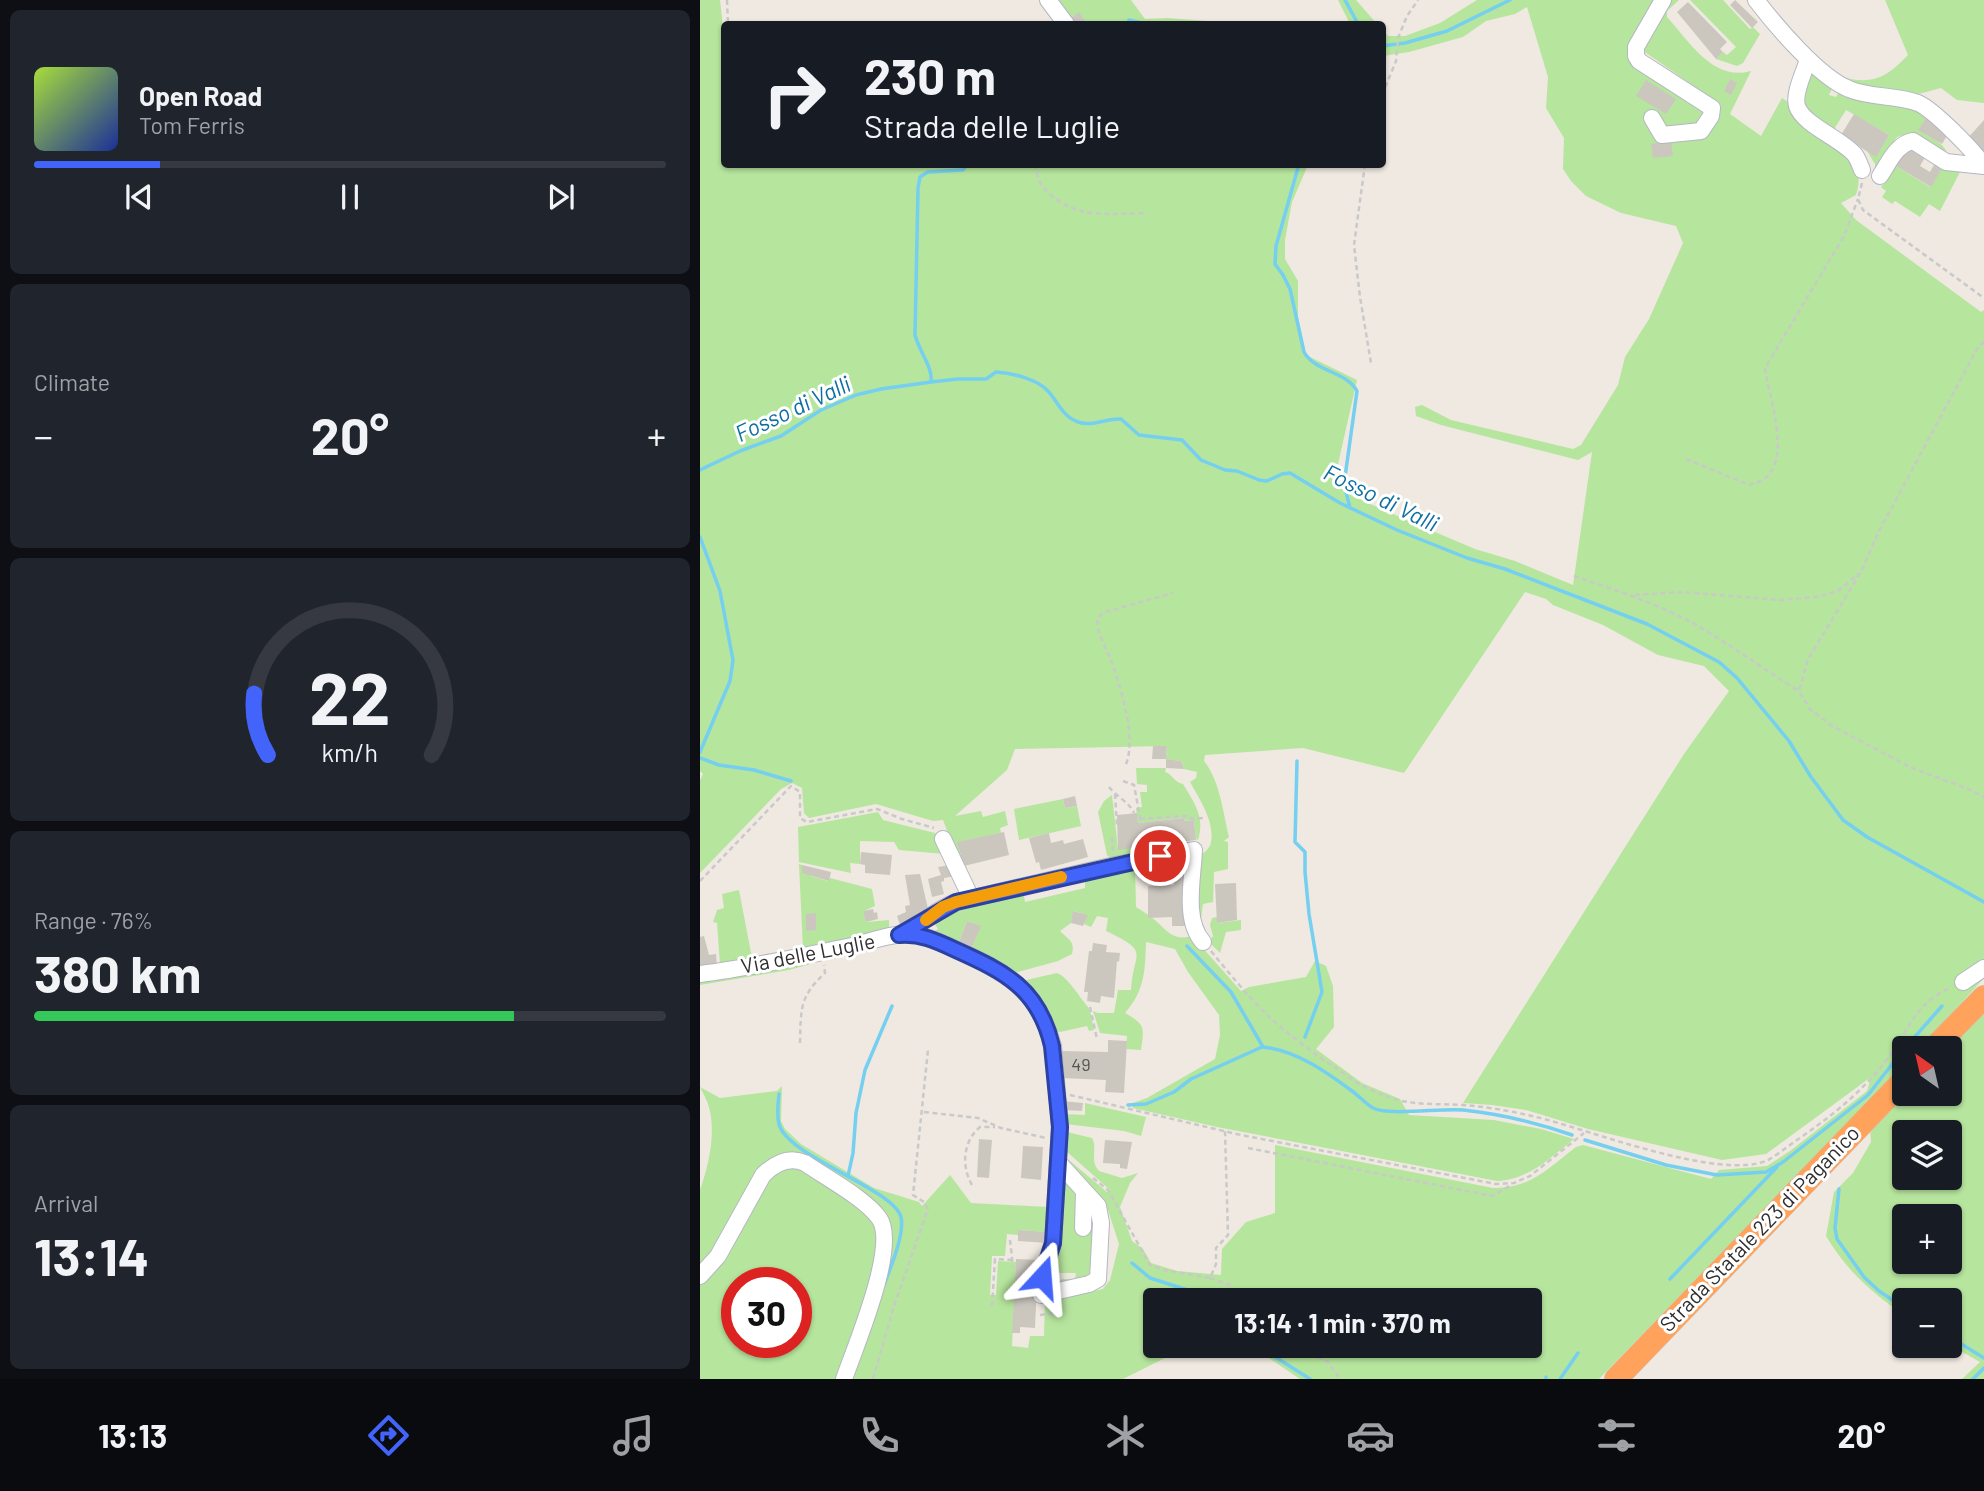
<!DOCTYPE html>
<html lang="en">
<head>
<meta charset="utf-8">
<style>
	body { margin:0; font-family:Barlow,sans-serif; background:#20242c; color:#f1f3f6; height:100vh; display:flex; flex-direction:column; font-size:26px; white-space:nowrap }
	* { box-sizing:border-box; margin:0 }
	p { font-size:23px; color:#9ea1a6 }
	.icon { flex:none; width:38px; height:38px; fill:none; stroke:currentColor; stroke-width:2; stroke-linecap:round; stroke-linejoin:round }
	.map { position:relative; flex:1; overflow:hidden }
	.sheet { display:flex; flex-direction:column; gap:10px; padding:10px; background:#0d0f14; width:700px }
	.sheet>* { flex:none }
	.hud { position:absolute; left:21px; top:21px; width:665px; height:147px; border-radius:7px; box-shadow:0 2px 5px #0004; background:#171b24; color:#f1f3f6; overflow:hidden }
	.needle { width:46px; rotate:326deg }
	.buttons { position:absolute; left:1192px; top:1036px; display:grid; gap:14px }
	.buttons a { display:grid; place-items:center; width:70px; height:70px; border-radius:7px; background:#171b24; box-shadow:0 2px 5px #0004; font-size:35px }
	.speed { position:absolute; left:21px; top:1267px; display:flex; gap:14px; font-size:35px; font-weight:700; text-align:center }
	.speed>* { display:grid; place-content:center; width:91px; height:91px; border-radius:50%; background:#171b24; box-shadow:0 2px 5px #0004; line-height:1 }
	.speed .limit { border:10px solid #d22; background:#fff; color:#111 }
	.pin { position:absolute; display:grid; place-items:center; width:60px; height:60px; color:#fff; margin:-30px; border:4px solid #fff; border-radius:50%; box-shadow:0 2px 7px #0007 }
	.me { position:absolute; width:77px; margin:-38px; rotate:19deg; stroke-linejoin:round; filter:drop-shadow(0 0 5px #0008) }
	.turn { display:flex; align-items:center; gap:24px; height:147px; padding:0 28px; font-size:32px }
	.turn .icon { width:91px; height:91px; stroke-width:2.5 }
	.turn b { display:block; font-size:49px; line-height:60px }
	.big { font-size:52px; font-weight:700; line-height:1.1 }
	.sheet .widget { flex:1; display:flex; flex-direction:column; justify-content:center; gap:10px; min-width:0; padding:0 24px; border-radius:10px; background:#20242c }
	.sheet .dial { align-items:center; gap:0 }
	.dial svg { height:182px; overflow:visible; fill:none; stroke:#363941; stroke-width:7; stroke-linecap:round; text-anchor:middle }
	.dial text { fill:#f1f3f6; stroke:none }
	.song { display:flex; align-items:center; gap:21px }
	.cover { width:84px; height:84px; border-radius:10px; background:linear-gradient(135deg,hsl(80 70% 55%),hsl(230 70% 35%)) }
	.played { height:7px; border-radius:4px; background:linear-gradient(90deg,#4264fb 20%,#363941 20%) }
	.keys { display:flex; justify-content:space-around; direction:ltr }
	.heat { display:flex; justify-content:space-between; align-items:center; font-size:38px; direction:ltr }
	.charge { height:10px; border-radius:5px; background:linear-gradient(90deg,#34c759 76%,#363941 0) }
	.trip { position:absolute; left:443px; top:1288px; width:399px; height:70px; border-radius:7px; background:#171b24; box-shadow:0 2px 5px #0004; font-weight:700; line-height:70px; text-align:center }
	.tab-bar { display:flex; height:112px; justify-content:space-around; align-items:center; background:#090b0e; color:#9ea1a6 }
	.tab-bar .icon { width:49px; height:49px }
	.tab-bar .selected { color:#4264fb }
	.tab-bar b { font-size:32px; color:#f1f3f6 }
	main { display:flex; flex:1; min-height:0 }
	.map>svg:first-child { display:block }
	.green { fill:#b6e59e; fill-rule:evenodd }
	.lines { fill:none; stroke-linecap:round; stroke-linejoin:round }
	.stream { stroke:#75cff0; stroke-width:3.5 }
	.building { fill:#cbc7bf }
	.minor-casing { stroke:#b4b7c1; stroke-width:18 }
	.highway-casing { stroke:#c9c9c9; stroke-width:24 }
	.path { stroke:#c9c9c9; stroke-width:2.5; stroke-dasharray:5 3.5; stroke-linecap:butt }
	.minor { stroke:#fff; stroke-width:16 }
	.highway { stroke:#ffa35c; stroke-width:23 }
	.route-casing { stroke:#2b41a3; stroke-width:18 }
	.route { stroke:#4264fb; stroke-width:12 }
	.slow { stroke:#f59e0b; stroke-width:12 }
	.labels { text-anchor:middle; stroke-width:6; stroke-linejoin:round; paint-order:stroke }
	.number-label { font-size:18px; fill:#555452 }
	.street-label { font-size:21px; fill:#2e2e2e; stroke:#fff }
	.water-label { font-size:23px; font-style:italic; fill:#0d6fa3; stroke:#fff }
</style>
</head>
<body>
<main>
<section class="sheet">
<div class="widget">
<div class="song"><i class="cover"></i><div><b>Open Road</b><p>Tom Ferris</p></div></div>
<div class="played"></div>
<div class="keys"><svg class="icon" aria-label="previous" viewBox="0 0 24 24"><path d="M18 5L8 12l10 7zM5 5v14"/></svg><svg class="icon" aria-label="pause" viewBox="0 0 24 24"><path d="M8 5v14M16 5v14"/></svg><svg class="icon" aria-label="next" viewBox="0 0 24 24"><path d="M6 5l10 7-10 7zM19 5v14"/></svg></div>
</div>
<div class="widget"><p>Climate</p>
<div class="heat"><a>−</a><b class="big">20°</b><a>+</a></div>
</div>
<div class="widget dial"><svg viewBox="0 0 100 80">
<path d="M14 69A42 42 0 1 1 86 69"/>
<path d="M14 69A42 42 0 0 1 8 42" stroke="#4264fb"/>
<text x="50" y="56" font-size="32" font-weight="700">22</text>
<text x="50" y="72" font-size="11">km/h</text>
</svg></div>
<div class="widget"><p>Range · 76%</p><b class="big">380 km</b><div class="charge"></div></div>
<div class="widget"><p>Arrival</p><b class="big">13:14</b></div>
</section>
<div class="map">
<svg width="1284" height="1379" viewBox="0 0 1284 1379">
	<rect width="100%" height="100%" fill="#efe9e1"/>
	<path class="green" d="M0,0H20L24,36V164H175L176,167L198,164L608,165L592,202L585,240V259L598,281V317L606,355L657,380L634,482L652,496L716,524L775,549L815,561L873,585L892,452L878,460L741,425L716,416L715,407L722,405L751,420L873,449L881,445L918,385L925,357L949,319L983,243L976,226L921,213L886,196L871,181L863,169L864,138L846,108L848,77L827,7L815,14L786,21L763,37L709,52L683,56V30L688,36H705L740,23L777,0H958L932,46L1015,117L1021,105L939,48L966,0H979L967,11V17C989,41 1013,82 1051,71L1030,114L1061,136L1082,98C1101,110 1148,154 1157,173C1160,181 1158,188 1156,195L1141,203L1156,220L1281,312L1284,310V978L1220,1048H1204V1065L899,1379H600L551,1346H830V1300H455V1346H489L423,1379H0V1190C9,1165 16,1133 9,1107C7,1100 3,1093 0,1087L20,1098L77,1091L82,1086L81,1121L85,1129L101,1144L174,1188L219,1202L222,1206L250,1175L271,1203L348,1207L347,1232L319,1230L318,1235L307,1234L305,1256H292L290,1295H296L298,1261L316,1262L312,1346L328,1348L330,1336H344L345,1301L403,1289L410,1280L419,1244L408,1210L363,1162L364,1156L407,1192L410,1190L366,1151L367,1132L392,1138C398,1149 389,1160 399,1171L422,1178L438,1173L430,1183L420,1207L432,1241L443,1249L451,1263L477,1271L521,1275L522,1249L546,1222L575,1213V1145L793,1188C832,1188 847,1169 876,1147L883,1145L1011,1179L1019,1170L1067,1166L1090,1151L1167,1091L1171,1077L1066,1154L1022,1160L888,1129L826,1110L792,1105L763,1103L984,754L1029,691L1004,666L958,655L903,625L853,605L846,599L825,592L704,773L603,748L505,755L504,761C520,781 523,812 529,837L524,841L528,842V869L514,872L513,902L503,904L501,919L506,932L498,922L500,856C504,852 510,849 511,842C515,822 499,798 490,782L496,778L497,772L484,769L481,761L466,759L467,746L315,749L307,770L255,816L281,811L283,817L305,811L308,825L300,828L301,833L258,842L262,861L259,862L243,820L233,821L176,804L109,818L104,813L102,788L92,783L81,789L0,873V780L3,774L0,771ZM37,1283H96V1342H37Z
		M358,0H431L445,19L467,18L548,24H387L379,13L371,18Z
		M638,0H656L677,24H650Z
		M990,0H1023L1050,29L1053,27L1060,34L1043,63L1037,66L1016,59L1023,52L1027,55L1036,47Z
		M1185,0H1284V103L1257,100L1241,88L1211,96L1145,81L1146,78C1175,85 1189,75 1208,55Z
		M1111,69L1133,86L1129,95L1136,97L1140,90L1215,107L1235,124L1226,118L1219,130C1229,137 1246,143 1248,156C1233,147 1214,127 1196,138L1175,172V164L1167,151L1176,156L1189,135L1146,110L1133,131L1109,116L1101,98Z
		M1244,165L1262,168L1240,211L1229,204L1220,217L1195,201L1192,204L1182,197L1186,191L1181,187L1196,166L1230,187Z
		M436,768H466L465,772C473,774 473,782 483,784C495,804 505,817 498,840L496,839L494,820L484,821L483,818L438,823L436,808L442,807L440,792H447V785L437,784Z
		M412,795L418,849L431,848L432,855L411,858L407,855L398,812L404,801Z
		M363,799L365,808L377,806L381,826L319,840L314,809Z
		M178,812L183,820L235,833L245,854L199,850L194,842L160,841V864L150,863L151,873L99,862L98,827Z
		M99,864L102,865V872L111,874V876L128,881L130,878L172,889L175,906L164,911L166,922L189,920V931L103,949Z
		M435,866L436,907C441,910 446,913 451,917C466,928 471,942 492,936L541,991L549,987L606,977L615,961L626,966L633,986L634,1027L616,1049L662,1083L700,1099L709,1115L794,1120L841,1129L874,1139C850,1158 828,1180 797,1181L517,1127L433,1108V1103L447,1098L515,1059L520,1035L519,1015L488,972L475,949L446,942C445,971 445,990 425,1013C446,1025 444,1027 441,1050L426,1049L427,1036L400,1033L393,1011L398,1013H414L418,990H431C433,950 452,953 406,931L408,918L397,916L391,927L384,924L387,915L374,911L371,923L360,931C369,940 375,941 372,954L358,961L314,973L275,952L272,947L280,926L267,921L259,942L233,932L238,929L233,921L253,910L323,890L325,902L385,888V880Z
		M39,890L52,958L20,964L17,923L13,922L17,910L24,908L22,894Z
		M517,917V923L541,920V930L526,932L520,953L509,942L513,936L510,925L512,918Z
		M118,958L121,961L89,970L0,985V978Z
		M357,973C368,977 380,998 388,1007C392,1013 392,1023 394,1030L389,1031L387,1026L360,1032L352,1030L322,981Z
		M1284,1011V1379H1262L1280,1362L1250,1345V1300H1204V1315C1172,1293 1146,1270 1126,1236L1134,1192L1153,1173L1171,1142L1170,1128L1204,1094H1250V1048ZM1204,1132H1250V1178H1204ZM1204,1216H1250V1262H1204Z
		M385,1103L446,1117L441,1136L424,1131L366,1124L364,1114L385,1115Z
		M362,1173L396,1219L390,1273L388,1277L347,1290L362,1279H375L376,1273H358L347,1282Z"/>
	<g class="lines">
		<path class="stream" d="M645,0L658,24
			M429,20L446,24
			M682,46L705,43L747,31L810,0
			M599,164L576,246L575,264L583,275L590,289L604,352C615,372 646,371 657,391L644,484L650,508
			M231,381C233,368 219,351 215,335L218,188L220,177L228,172L263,170L268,164
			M0,470L40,451L81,436L121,410L156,395L181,389L231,382L258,379H286L296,372C312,373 337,379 348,391C358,402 363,417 378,422C392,427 407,418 421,419L439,435L482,440L501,460L525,470L537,471L559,480L567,481L582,474L590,473L640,503L697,530L767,558L805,569L947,624L1019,662L1037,678L1089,741L1111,777L1143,820L1167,837L1284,902
			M0,537L20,591L33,660L30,681L0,752
			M0,758L19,765L54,770L91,781
			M597,761L595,842L605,852V872L609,914L622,992L605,1037
			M487,946L531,992L563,1047C597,1051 625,1071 652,1091C659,1096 666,1104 673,1108C689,1116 741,1108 763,1110C800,1114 838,1123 872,1135
			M1205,1048L1242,1006
			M79,1094C78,1104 76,1118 80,1127C94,1159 193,1189 201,1217C205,1234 190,1269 184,1285
			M428,1105L446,1104L474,1092L491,1079L562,1047
			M885,1140L966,1165L1017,1175L1066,1172L1083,1162L1168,1095L1204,1049
			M148,1176L153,1153L156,1113L165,1070L192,1006
			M1139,1189L1135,1228L1137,1239L1164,1277L1179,1291L1204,1308
			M432,1263L450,1278L500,1294L509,1300
			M970,1279L1077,1167
			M1250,1337L1284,1358
			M558,1346L610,1379
			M846,1379V1377
			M860,1379L878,1353
			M1273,1379L1284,1368"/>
	</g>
	<path class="building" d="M1035,0L1058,22L1052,28L1030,5Z
		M988,2L1027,42L1020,49L1023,52L1016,59L977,12Z
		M379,12L387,24H375L371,18Z
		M1030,79L1037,83L1031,95L1024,91Z
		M946,80L976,99L966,114L936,96Z
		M1154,114L1189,135L1176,157L1141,135Z
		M1226,118L1249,132L1242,144L1218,130Z
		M1284,120V155L1267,139Z
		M971,141L973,156L953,158L951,144Z
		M1210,144L1227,154L1220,166L1230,172L1236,161L1244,165L1231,187L1196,166Z
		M453,746H467L466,759H452Z
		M466,759L481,761L484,769L466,768Z
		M375,796L377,806L365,808L363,799Z
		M437,813L438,823L484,818V821L494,820L496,840L418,850L417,815Z
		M304,832L309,855L264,866L257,842Z
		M349,833L351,843L363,840L364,844L383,839L388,857L341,870L339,862L336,863L329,838Z
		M161,852L192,855L190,875L165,873V865L160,864Z
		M102,865L131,872L129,881L102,873Z
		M250,865L255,876L244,878V881L241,882L244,894L232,897L228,879L241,875L238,867Z
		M484,866L486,926H472V917L448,918V886L474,885L472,867Z
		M220,874L229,913L201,928L197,916L206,912L205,906L210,905L205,875Z
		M536,883L537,920L517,923L515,884Z
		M173,909L174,913L177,912L178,919L166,922L163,911Z
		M373,911L388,915L383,926L371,923Z
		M116,913V930L106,931V914Z
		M267,921L281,926L272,947L259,942Z
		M4,936L9,955L16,954L17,967L0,969V937Z
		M393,943L407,945L406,952L420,953L419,962L417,961L414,998L401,996L400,1003L387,1001L388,992H384L389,951H392Z
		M408,1040L427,1041L424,1093L405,1092L406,1080L361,1078L362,1051L408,1052Z
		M362,1101L383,1103L382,1111L364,1110Z
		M279,1139L292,1140L289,1178L277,1177Z
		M405,1140L432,1142L427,1169L420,1168V1164L403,1163Z
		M323,1146L343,1147L341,1180L321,1178Z
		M318,1230L349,1232L348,1243L318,1241Z
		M316,1259L338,1260L335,1328L320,1327V1333H312Z"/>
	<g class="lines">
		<defs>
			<path id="minor" d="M348,0L366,24
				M1056,0C1076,26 1119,77 1149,89C1170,98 1196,95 1218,103C1234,110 1274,151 1284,166
				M1108,59C1105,71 1093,93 1097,106C1103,125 1142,139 1155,155C1158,159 1160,165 1162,170
				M952,118L962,135L1001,131L1011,116L1012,108L939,61L936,56V47L963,0
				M1180,176C1189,163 1196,144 1213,141L1246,162L1284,166
				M243,839L271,898
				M201,934C221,925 236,909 256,902L415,865L494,850C493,878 483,920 503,942
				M0,974C49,968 98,957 147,947C167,943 190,933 210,934C226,935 241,943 255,949C305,971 338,989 353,1046L360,1127L353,1243L342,1277
				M1263,982L1284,968
				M383,1228L384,1191
				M0,1276L18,1256L63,1175C75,1163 89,1156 105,1163C125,1177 166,1199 179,1218C199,1245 155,1347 144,1379
				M341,1295L389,1284L398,1279L401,1223L398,1206L358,1162"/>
			<path id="highway" d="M1234,1048L1284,997
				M916,1379L1204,1080"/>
		</defs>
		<use href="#minor" class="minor-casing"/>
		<use href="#highway" class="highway-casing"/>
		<path class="path" d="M27,0L28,24
			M682,95L696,61L698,38L707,16L718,0
			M337,164C333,188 361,206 382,211C401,216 427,213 447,213
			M665,164L654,245L660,297L671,363
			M1162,183L1158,199L1163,210L1284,298
			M1284,341L1277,349L1178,533L1161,572L1108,659L1099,691L1110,709L1132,726L1212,768L1266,788L1284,797
			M986,459L1049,485C1053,483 1061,482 1064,479C1092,459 1069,397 1065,368L1144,236L1158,199
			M874,576C912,589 950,601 985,619C1025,640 1061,668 1099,691
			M935,595L981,592L1080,600L1115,597L1138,591L1158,574
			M426,764C437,737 420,685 410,658C405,645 395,631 398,617L405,612L473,593
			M423,781L434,785L441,823
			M409,787C416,796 431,804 434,813
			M415,794L417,826
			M440,819L486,816L488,819L504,818
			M413,851L412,839L417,838
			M470,868L472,885
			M453,871L455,886
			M0,881L91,786L100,792V818L107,822L177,809L202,819L234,828
			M511,951C529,973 547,995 567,1015C587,1034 611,1051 634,1067C644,1073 654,1082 665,1087C703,1107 723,1103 763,1105C787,1107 812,1111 836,1117C888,1129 1021,1182 1068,1160C1077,1155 1086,1148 1094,1142C1128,1119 1160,1094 1185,1062C1209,1032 1212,1005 1250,988
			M390,1007L397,1039
			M100,1043C101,1009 99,997 125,973L124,965
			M370,1095L541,1135L796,1184L814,1183L830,1176L884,1133
			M224,1112L278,1118L301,1128L346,1138
			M548,1148L792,1196L811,1185
			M393,1178L408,1190L450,1265L464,1270L510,1278L516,1264V1248L528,1235L525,1131
			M272,1185C261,1166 263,1141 280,1127H295
			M310,1240L313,1267
			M510,1278L530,1285L543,1300
			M292,1306L295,1259L313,1260
			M340,1315L356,1313
			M594,1346L628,1362L640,1379
			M173,1379L194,1306L228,1209L224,1202L213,1195L228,1050"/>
		<use href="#minor" class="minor"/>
		<use href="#highway" class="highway"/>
	</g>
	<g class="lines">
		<defs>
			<path id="route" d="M342,1277L353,1243L360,1127L352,1046C339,989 305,972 256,950C237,941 220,933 199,935L256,902L460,856"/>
		</defs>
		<use href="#route" class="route-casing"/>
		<use href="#route" class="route"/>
		<path class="slow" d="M226,920L243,907L256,902L361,877"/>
	</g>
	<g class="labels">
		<g class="number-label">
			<text x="381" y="1071">49</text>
		</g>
		<g class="street-label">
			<text transform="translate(108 954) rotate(-11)" y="7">Via delle Luglie</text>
			<text transform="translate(1060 1229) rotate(-46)" y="7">Strada Statale 223 di Paganico</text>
		</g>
		<g class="water-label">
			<text transform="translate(93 409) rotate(-25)" y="8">Fosso di Valli</text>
			<text transform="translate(681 498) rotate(26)" y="8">Fosso di Valli</text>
		</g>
	</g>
</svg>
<div class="buttons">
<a><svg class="needle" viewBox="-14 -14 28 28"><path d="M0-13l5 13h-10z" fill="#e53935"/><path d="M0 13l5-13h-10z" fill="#9ea1a6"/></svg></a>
<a><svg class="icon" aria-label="layers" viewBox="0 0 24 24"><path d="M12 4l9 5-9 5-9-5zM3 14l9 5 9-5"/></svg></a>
<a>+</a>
<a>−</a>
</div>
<div class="speed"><div class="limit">30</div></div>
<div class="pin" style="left:460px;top:856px;background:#d93025"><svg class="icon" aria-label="arrive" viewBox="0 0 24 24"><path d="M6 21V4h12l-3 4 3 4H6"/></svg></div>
<svg class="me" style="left:342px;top:1277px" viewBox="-20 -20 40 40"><path d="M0-17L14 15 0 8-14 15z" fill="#4264fb" stroke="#fff" stroke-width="4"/></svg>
<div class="trip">13:14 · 1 min · 370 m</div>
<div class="hud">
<div class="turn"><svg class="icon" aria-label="right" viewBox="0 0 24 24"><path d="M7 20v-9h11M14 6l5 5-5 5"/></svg><div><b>230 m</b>Strada delle Luglie</div></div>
</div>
</div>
</main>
<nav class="tab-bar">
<b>13:13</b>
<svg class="icon selected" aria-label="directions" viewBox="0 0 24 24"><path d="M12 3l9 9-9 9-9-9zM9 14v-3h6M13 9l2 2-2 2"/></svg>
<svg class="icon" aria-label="music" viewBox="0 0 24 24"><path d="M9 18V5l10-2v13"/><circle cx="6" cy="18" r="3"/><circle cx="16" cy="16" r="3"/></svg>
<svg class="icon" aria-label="phone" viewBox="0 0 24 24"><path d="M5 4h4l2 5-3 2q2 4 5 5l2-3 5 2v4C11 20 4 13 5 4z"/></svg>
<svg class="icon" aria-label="climate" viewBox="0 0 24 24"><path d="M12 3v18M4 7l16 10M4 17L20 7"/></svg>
<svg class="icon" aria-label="car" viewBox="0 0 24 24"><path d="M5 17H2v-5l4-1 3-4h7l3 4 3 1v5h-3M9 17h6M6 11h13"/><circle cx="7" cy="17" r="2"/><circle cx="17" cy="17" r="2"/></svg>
<svg class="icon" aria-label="filters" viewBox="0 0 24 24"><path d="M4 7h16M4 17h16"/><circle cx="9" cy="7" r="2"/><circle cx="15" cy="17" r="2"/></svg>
<b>20°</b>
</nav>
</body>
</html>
